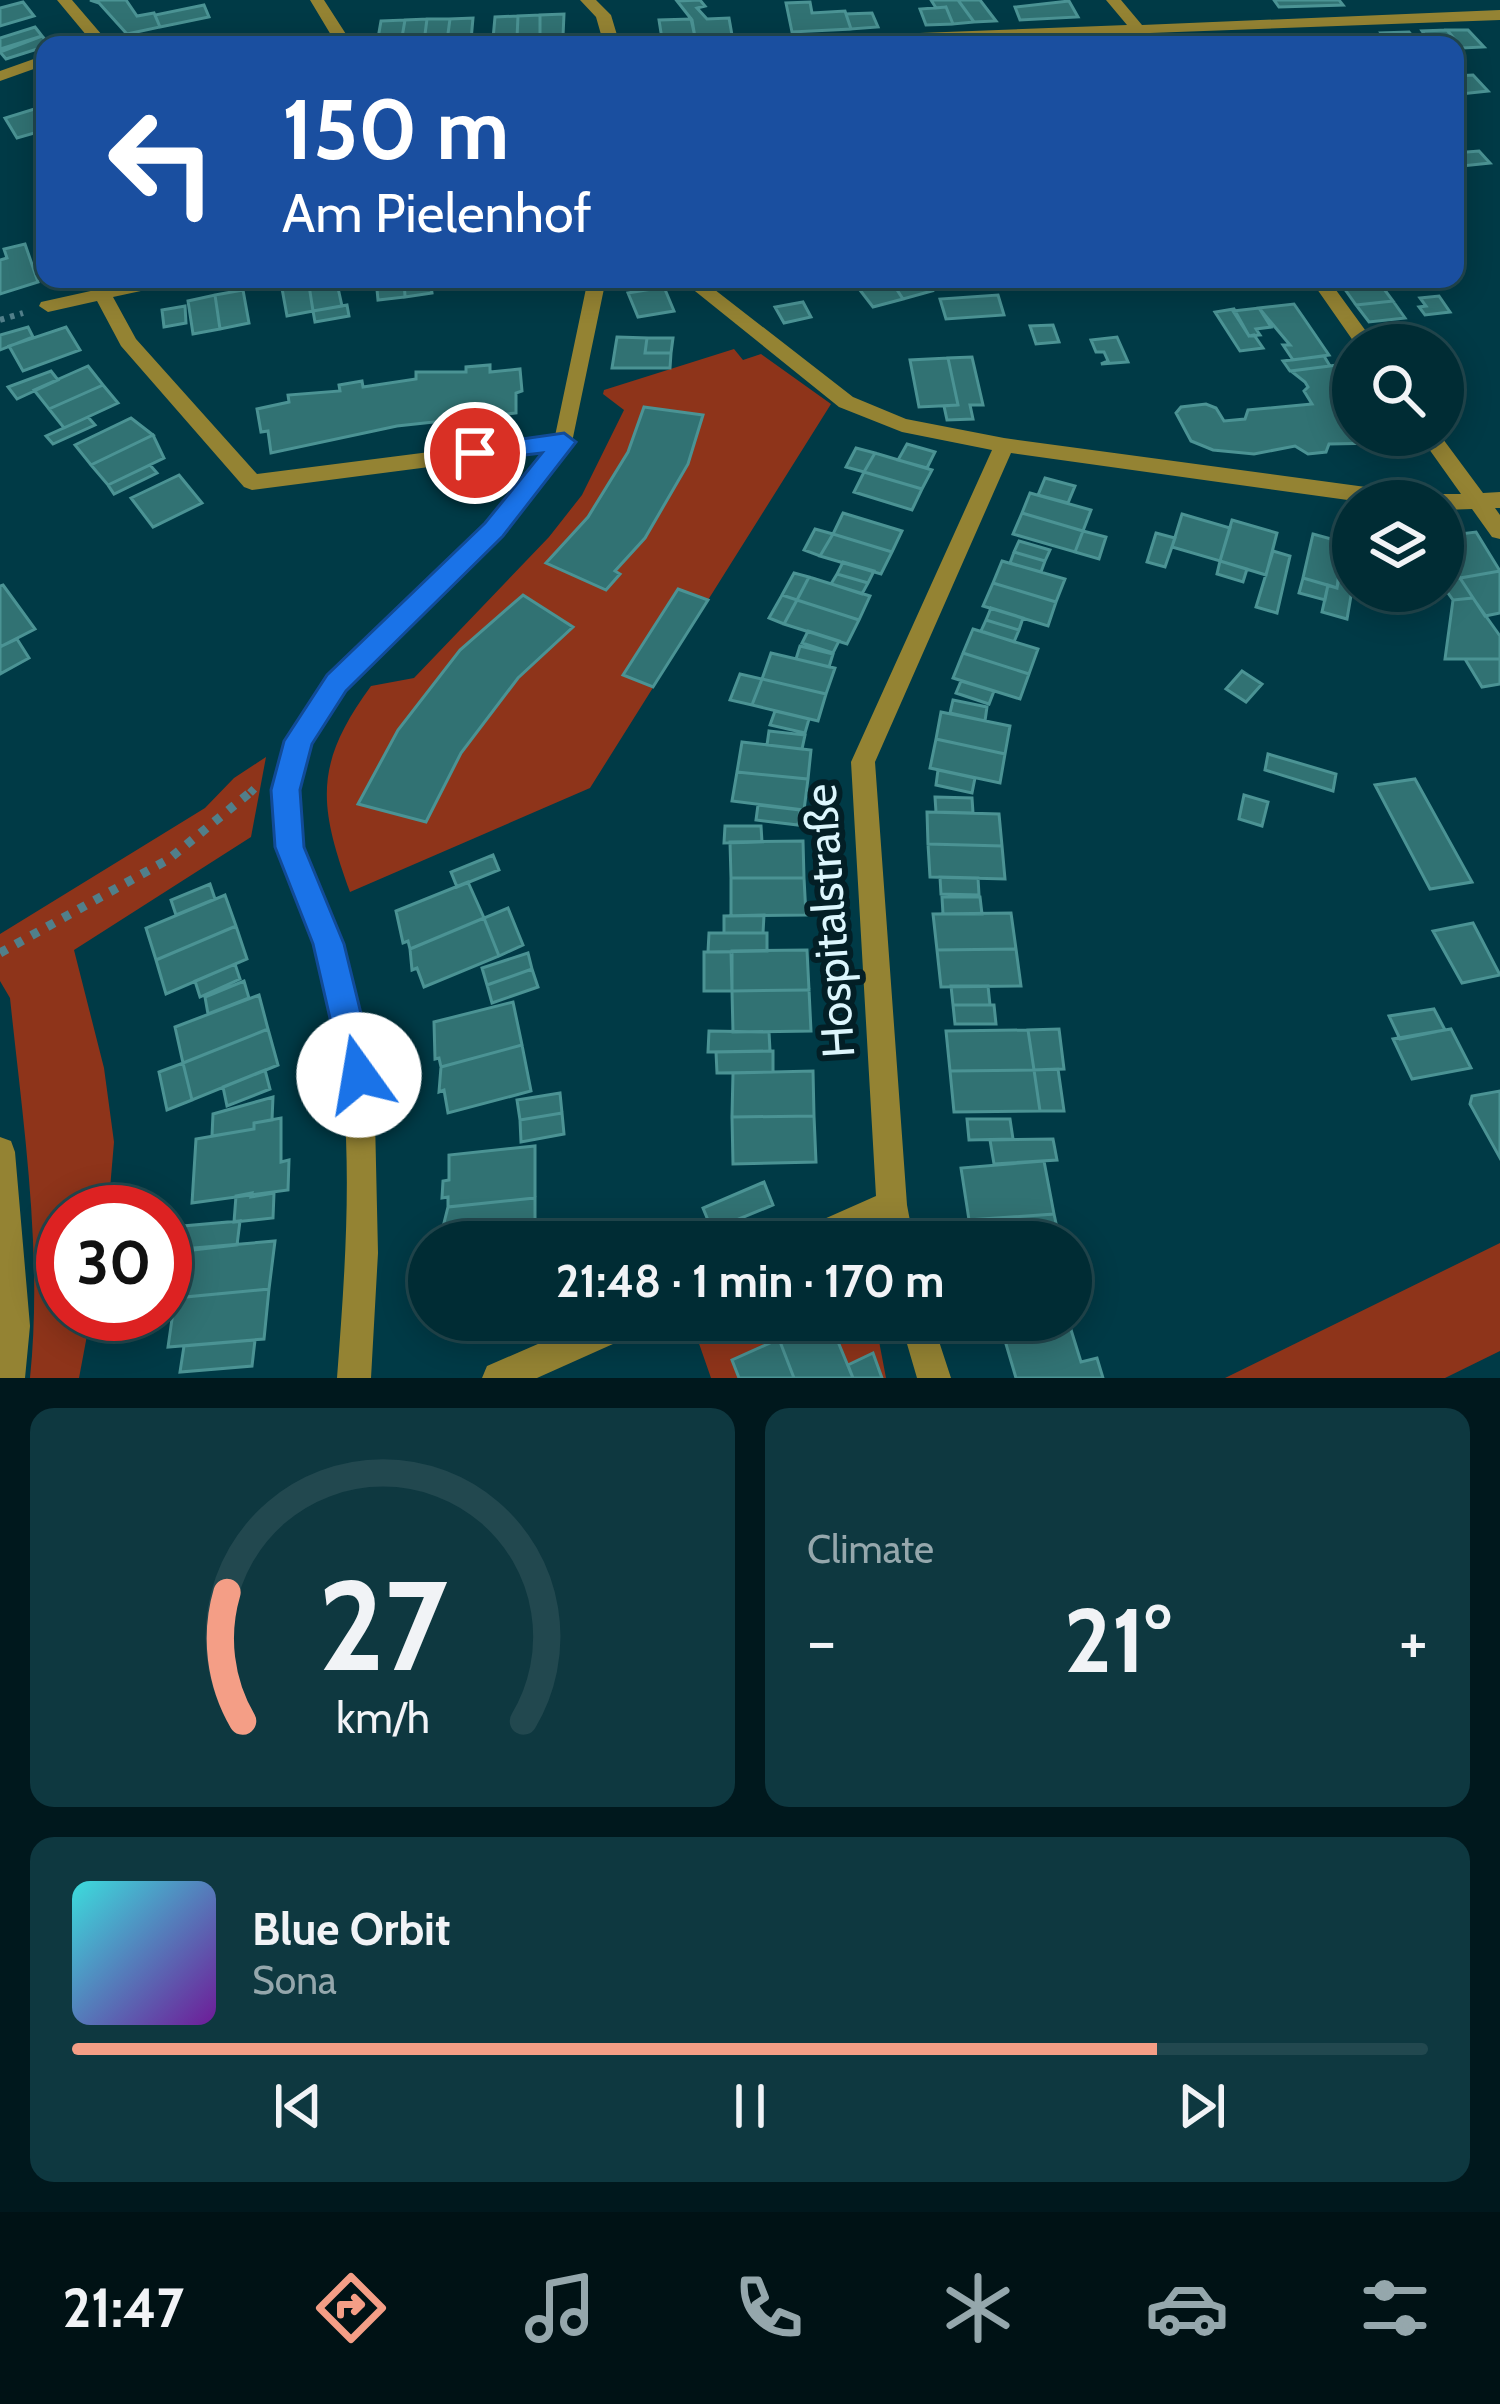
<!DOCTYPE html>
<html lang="en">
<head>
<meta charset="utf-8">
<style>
	body { margin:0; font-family:Cabin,sans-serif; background:#0e3840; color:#f1f3f6; height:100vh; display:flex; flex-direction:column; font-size:45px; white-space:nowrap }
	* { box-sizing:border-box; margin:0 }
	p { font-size:39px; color:#95a7ac }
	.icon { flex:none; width:66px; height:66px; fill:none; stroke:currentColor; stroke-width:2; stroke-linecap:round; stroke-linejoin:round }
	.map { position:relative; height:1378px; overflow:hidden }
	.panel { display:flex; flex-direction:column; gap:30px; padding:30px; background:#00181d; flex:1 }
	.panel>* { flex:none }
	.hud { position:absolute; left:36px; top:36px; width:1428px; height:252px; border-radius:24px; box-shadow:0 6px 30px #0003,0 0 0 3px #22484f; background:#1a4fa0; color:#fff; overflow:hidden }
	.controls { position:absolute; left:1332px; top:324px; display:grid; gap:24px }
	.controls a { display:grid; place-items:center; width:132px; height:132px; border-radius:50%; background:#002c34; box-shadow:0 6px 30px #0003,0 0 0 3px #22484f; font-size:60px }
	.speed { position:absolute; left:36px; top:1185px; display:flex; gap:24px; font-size:60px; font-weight:700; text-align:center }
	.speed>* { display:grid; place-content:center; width:156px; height:156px; border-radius:50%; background:#002c34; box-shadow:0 6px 30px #0003,0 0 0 3px #22484f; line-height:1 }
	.speed .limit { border:18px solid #d22; background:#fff; color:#111 }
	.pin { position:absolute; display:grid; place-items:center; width:102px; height:102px; color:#fff; margin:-51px; border:6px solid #fff; border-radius:50%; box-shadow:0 3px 12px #0007 }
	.me { position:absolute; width:132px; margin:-66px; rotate:347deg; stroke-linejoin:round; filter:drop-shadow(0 0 9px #0008) }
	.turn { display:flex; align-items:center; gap:42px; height:252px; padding:0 48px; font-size:54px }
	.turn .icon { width:156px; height:156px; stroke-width:2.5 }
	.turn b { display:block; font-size:84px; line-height:102px }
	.big { font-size:90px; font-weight:800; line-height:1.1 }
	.panel .tile { flex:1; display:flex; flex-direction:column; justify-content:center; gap:18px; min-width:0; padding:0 42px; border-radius:24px; background:#0e3840 }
	.panel .dial { align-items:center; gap:0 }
	.dial svg { height:312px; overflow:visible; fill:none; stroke:#22484f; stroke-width:7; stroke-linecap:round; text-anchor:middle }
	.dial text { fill:#f1f3f6; stroke:none }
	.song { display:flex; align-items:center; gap:36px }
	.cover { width:144px; height:144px; border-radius:18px; background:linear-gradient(135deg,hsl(180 70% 55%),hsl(280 70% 35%)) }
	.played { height:12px; border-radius:6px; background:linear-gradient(90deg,#f49e86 80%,#22484f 80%) }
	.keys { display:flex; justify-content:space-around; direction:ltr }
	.heat { display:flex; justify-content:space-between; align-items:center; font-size:66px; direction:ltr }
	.panel .tiles { flex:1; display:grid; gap:30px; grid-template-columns:1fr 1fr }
	.tile:last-child { grid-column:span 2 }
	.trip { position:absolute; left:408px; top:1221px; width:684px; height:120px; border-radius:60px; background:#002c34; box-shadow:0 6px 30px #0003,0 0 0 3px #22484f; font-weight:800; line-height:120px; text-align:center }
	.tabs { display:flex; height:192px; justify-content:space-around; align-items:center; background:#001215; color:#95a7ac }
	.tabs .icon { width:84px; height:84px }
	.tabs .current { color:#f49e86 }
	.tabs b { font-size:54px; color:#f1f3f6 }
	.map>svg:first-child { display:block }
	.green { fill:#8e341a }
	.building { fill:#317273; stroke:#4b9394; stroke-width:3 }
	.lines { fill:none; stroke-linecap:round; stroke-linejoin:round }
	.path-far2 { stroke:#517f8a; stroke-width:6; stroke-dasharray:4.5 6; stroke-linecap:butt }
	.path-far1 { stroke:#517f8a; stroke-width:8; stroke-dasharray:6 9; stroke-linecap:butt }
	.path { stroke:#517f8a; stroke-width:9; stroke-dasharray:8 10; stroke-linecap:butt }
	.minor { fill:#948333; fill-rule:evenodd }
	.route { fill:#1a73e8; stroke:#114b97; stroke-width:3 }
	.labels { text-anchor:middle; stroke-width:12; stroke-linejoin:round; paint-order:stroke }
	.street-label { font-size:45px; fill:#dcf6fd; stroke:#031f26 }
</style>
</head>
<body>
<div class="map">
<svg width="1500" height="1378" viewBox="0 0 1500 1378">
	<rect width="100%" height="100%" fill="#003a46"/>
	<path class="green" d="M734,349L743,360L761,354L831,404L590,788L350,892C318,804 314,764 371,686L414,678L549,537L582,495L624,410L603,394L604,390Z
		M266,757L251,837L74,950L104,1068L114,1142L108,1212H63V1314H91L79,1378H30C43,1252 23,1123 10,998L0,981V934L205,808L234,778Z
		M1500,1243V1351L1445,1378H1225Z
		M721,1320H875L886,1378H711L695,1332Z"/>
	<path class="building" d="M90,0H126L137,16L154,13L160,27L127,34L99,3Z
		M700,0L705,6L697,8L707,19L729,18L732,35L695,37L692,20L677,1Z
		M931,0H958L974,22L953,24L946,7L936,8Z
		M958,0H980L996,21L974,22Z
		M1274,0H1339L1343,5L1279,7Z
		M1069,1L1078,17L1020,20L1015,7Z
		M23,2L34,16L0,26V8Z
		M810,2L812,13L845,11L851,29L792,32L786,3Z
		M204,5L209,17L160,27L155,15Z
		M946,7L953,24L926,25L920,9Z
		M872,13L878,27L851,29L846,14Z
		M564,14L563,36L540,37V15Z
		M540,15V37L517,38L518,16Z
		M518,16L517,38L493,39L495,17Z
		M473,18L471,40L447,41L450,19Z
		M427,19L424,42L401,43L405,20Z
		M427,19H450L447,41L424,42Z
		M691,19L695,37L662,39L659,20Z
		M405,20L401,43L377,44L381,21Z
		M35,27L42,36L0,49V38Z
		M1447,30H1468L1484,47L1462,48Z
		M1447,30L1461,47L1432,45L1422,31Z
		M1409,32L1419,45H1390L1381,33Z
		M42,36L50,45L6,59L0,52Z
		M1473,75L1488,91L1461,94L1455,87V76Z
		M41,107L45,130L17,138L5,118Z
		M1479,151L1490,163L1462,166L1455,158V153Z
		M25,244L38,282L0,294V260L7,258L4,249Z
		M308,279H336L342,306L313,311Z
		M308,279L313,311L287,316L281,283Z
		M376,279H404L405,297L378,300Z
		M404,279H430L432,293L405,297Z
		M890,279H934L924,282L932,291L903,299Z
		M890,279L903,299L873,307L853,281Z
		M1381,285L1393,301L1356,305L1344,288Z
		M664,287L674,311L638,317L628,293Z
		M243,290L249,323L220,329L215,295Z
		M215,295L220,329L193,334L188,301Z
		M998,295L1004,315L946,319L940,299Z
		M1439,296L1450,312L1425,315L1419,307L1426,306L1420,298Z
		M1393,301L1405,318L1369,322L1356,305Z
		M803,302L811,317L784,323L775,307Z
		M1294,304L1303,317L1329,355L1293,360L1283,345H1290L1259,308Z
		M347,305L349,316L315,322L313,311Z
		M185,306L186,323L164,327L162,310Z
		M1259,308L1271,327L1256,329L1260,335L1249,336L1233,311Z
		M1234,309L1249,336L1254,335L1263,348L1240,351L1215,312Z
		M1053,325L1059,342L1036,344L1030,326Z
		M28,327L33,337L0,350V335Z
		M66,327L80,350L23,371L9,346Z
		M617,337L647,338L645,353H671L670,368H612Z
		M1117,337L1128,362L1101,364L1108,361L1104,352H1096L1091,340Z
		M647,338H673L671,353H645Z
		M1324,356L1330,366L1290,371L1283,361Z
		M972,357L983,405H970L973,419L947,420L944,406L958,405L948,358Z
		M948,358L958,405L919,407L910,360Z
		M1344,364L1353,379V435H1384L1381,443L1329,444L1326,452L1308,454L1295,446L1254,454L1213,450L1191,441L1176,413L1181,407L1206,404L1216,408L1224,421L1245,419L1248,410L1312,404L1304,391L1308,387L1305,382L1291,371Z
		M490,365V372L520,369L522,391L516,393V413L397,426L271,453L268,431L261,432L257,409L289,402L288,395L340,391L339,385L362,381L363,387L416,379V372H466V367Z
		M88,366L103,385L49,409L34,390Z
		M51,371L58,380L17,399L8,387Z
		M103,385L118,403L64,428L49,409Z
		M644,407L703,415L688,464L645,538L615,571L620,574L606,590L546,563L588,517L628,452Z
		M88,417L95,425L53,444L46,436Z
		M131,418L153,435L91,465L75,445Z
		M153,435L164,458L108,485L91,465Z
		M907,444L935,452L927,468L898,460Z
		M856,448L875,453L864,472L846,467Z
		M875,453L932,470L922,489L864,472Z
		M150,465L157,473L114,494L108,485Z
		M864,472L922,489L912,510L854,492Z
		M179,475L202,503L153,527L131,498Z
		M1045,478L1075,486L1068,503L1038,495Z
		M1030,493L1091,510L1083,531L1022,513Z
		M843,513L902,531L892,552L833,534Z
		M1022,513L1083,531L1075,552L1013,534Z
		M1182,514L1230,528L1220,561L1172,547Z
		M1232,520L1277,533L1266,575L1220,561Z
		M815,529L833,534L820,556L804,550Z
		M1083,531L1106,537L1099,559L1075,552Z
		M1476,532L1500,571L1460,578L1443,554V536Z
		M1156,533L1175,538L1165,567L1147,562Z
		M833,534L892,552L881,574L820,556Z
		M1313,534L1346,543L1337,588L1303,578Z
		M1019,541L1050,550L1045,561L1014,552Z
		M1273,551L1290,556L1277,613L1256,607Z
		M1014,552L1045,561L1041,572L1010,563Z
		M1002,561L1065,579L1056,602L993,583Z
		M1220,561L1247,569L1243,582L1217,574Z
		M843,562L874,571L868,583L837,574Z
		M1500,571V613L1485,616L1460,578Z
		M794,573L809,577L797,600L782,595Z
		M837,574L868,583L862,594L831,584Z
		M809,577L870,596L859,620L797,600Z
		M1303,578L1328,585L1325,600L1299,593Z
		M1460,578L1473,598L1453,600L1443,586V580Z
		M1338,580L1353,584L1347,619L1322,612L1328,585L1337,588Z
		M993,583L1056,602L1048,626L983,606Z
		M3,585L35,629L0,647V586Z
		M678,589L708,600L653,687L623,675Z
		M523,595L573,627L518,678L461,753L426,822L358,804L398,730L460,650Z
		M782,595L797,600L784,624L769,618Z
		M1473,598L1500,636V659H1445L1453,600Z
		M797,600L859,620L847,644L784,624Z
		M991,608L1023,618L1019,630L986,620Z
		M986,620L1019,630L1014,642L981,631Z
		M973,629L1038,649L1029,674L963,653Z
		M808,631L839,641L833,653L802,643Z
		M17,639L29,658L0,674V647Z
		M800,646L833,654L829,667L796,659Z
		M771,653L835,668L826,694L762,679Z
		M963,653L1029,674L1020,699L953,678Z
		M1465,659H1500V684L1482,687Z
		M1242,671L1262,684L1246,702L1226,689Z
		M740,674L762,679L752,705L730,700Z
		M762,679L826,694L818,721L752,705Z
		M961,681L994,691L989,704L956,693Z
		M953,700L987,707L985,721L950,713Z
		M775,711L809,719L805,733L770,725Z
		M941,712L1010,726L1005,754L936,739Z
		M769,731L805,735L802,749L767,745Z
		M936,739L1005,754L1000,783L930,768Z
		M742,742L811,750L808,779L737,772Z
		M1268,754L1336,774L1333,791L1265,770Z
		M938,770L975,778L972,793L936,785Z
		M737,772L808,779L804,810L732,801Z
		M1415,779L1472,882L1430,889L1375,785Z
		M1244,795L1268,802L1262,826L1239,819Z
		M935,797L972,798L973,813L936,812Z
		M758,805L800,810L798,825L756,820Z
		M927,812L999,814L1002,846L928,844Z
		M725,826H761L762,842L724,843Z
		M803,841L804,878H731L730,842Z
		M928,844L1002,846L1005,879L930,877Z
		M493,855L499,870L457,887L451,872Z
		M940,877L978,878L979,895L941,894Z
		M731,878H804L806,915L731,916Z
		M468,882L484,918L410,949L408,941L403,943L396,911Z
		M210,884L215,899L176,915L171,900Z
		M225,895L236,926L156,960L146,928Z
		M942,897H980L982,914H943Z
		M508,908L523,945L499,956L484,918Z
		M1011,913L1016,949L937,950L933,914Z
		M764,915L763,933H724V916Z
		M484,918L499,956L424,987L417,968L412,970L410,949Z
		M1473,923L1500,975L1462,983L1433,931Z
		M236,926L247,959L166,994L156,960Z
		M709,933H767V951L708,952Z
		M1016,949L1021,986L941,987L937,950Z
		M807,950L809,990L732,991V951Z
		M704,952H731L732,991H704Z
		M528,953L532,969L487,985L482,968Z
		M235,964L240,979L200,997L195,981Z
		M532,969L538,987L492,1003L487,985Z
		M244,981L249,998L208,1014L205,997Z
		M951,986H988L990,1005H953Z
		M809,990L811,1031L733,1032L732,991Z
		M259,995L268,1029L183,1063L175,1027Z
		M513,1002L522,1045L441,1067L439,1058L435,1059L434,1022Z
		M953,1005H994L996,1024H955Z
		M1434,1009L1445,1030L1400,1039L1389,1016Z
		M268,1029L278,1065L192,1100L183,1063Z
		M1059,1029L1064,1069L1034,1070L1028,1030Z
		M1451,1029L1471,1068L1412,1079L1393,1039Z
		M1028,1030L1034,1070L950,1071L946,1031Z
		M709,1031L769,1032L770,1051L708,1052Z
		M522,1045L531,1091L448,1113L444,1090L439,1092L441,1067Z
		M773,1051V1072L717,1073L716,1052Z
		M183,1063L192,1100L167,1110L159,1072Z
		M1058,1069L1064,1111H1040L1034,1070Z
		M265,1070L270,1089L227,1106L223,1087Z
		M1034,1070L1040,1111L954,1112L950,1071Z
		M813,1071L814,1116L732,1117L733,1073Z
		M1500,1091V1158L1470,1104L1472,1096Z
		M560,1093L562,1113L520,1120L517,1100Z
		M273,1097L272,1120L254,1123V1129L212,1136L213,1114Z
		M562,1113L564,1134L521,1142L520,1120Z
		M814,1116L816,1162L733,1164L732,1117Z
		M281,1118V1162L289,1160L288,1190L192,1203L196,1139L254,1129V1123Z
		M967,1119H1010L1013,1139L969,1140Z
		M1053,1139L1057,1160L994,1164L990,1140Z
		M535,1146V1198L448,1207V1197L442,1198L443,1181L449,1180V1155Z
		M1044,1161L1054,1214L969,1220L961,1168Z
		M764,1182L773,1205L712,1230L703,1208Z
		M252,1193L251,1197L274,1193L273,1218L234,1222L236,1196Z
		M535,1198V1242H447V1235H441L448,1207Z
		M1054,1214L1060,1242H973L969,1220Z
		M240,1221L237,1245L167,1253L172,1227Z
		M275,1241L269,1289L175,1298L183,1249Z
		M269,1289L264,1339L168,1347L175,1298Z
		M823,1320H829L853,1378H794L779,1339Z
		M999,1320H1065L1003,1334Z
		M1068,1320L1081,1362L1097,1358L1103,1378H1016L1003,1334Z
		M779,1339L794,1378H739L732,1360Z
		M255,1340L252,1366L180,1372L184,1346Z
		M873,1353L882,1378H853L848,1365Z"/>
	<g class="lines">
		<path class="path-far2" d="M0,320L23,313"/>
		<path class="path-far1" d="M250,793L257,786"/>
		<path class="path" d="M0,953L169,859L253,790"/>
		<path class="minor" d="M57,0H72L102,35L142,45L92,42Z
			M310,0H324L353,45H337Z
			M580,0H596L611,15L620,45H604L596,17Z
			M1106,0H1121L1142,25L1500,10V20L1150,33L1160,45H1144L1134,34L855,45H730L738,40L1127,25Z
			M45,55V65L0,81V71Z
			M145,279H180L178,283L113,297L136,339L257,474L555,436L588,279H606L571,447L502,536L344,690L310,744L298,790L303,846L343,944L374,1075L378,1253L371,1378H337C348,1233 359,1084 315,944C294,874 248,809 289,735C334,653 416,594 481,529C505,506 524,477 545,452L252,490L244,487L121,346L97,301L48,312L39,306L41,302Z
			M680,279H701L853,397L906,419L1004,438L1410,493L1421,501H1355L1011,453L875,762L907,1205L914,1242H882L880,1226L844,1242H792L797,1231L876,1196L851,762L992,450L902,432L839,407Z
			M1310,279H1328L1376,345H1356Z
			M1419,435H1440L1483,493L1500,492V508H1495L1500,515V539L1492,537L1472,509L1443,510V501H1433L1443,494H1461Z
			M0,1137L11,1141L15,1152L30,1326L25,1378H0Z
			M593,1320H647L642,1331L537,1378H482L487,1366Z
			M900,1320H932L951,1378H917Z"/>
	</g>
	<path class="route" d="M564,433L576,442L503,536L346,691L312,744L300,790L304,847L344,944L376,1075L371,1087L359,1091L348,1087L343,1075L313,944L275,847L271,790L284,741L327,675L485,523L542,453L475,461L467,459V447Z"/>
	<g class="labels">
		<g class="street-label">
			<text transform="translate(829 921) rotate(-94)" y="16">Hospitalstraße</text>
		</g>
	</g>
</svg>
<div class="controls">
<a><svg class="icon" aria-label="search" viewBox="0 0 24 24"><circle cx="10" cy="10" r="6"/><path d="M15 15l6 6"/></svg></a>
<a><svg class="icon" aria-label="layers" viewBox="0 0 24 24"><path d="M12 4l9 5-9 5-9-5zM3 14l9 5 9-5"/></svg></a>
</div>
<div class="speed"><div class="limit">30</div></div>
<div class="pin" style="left:475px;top:453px;background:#d93025"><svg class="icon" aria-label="arrive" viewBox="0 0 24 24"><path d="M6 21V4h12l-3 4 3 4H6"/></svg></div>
<svg class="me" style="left:359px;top:1075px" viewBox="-20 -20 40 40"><circle r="19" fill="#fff"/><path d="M0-13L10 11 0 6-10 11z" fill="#1a73e8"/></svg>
<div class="trip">21:48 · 1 min · 170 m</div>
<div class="hud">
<div class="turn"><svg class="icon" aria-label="left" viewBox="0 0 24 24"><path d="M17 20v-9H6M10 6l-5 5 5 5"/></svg><div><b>150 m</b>Am Pielenhof</div></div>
</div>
</div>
<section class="panel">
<div class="tiles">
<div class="tile dial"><svg viewBox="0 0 100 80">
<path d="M14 69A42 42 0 1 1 86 69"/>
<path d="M14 69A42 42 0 0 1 10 36" stroke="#f49e86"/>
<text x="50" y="56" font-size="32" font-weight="700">27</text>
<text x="50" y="72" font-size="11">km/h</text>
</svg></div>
<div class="tile"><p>Climate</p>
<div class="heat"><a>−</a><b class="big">21°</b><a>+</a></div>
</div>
<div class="tile">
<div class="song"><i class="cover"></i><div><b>Blue Orbit</b><p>Sona</p></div></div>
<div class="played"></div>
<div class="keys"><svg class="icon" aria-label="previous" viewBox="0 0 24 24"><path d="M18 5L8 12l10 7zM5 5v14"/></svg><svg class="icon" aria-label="pause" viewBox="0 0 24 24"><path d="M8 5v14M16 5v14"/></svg><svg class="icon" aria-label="next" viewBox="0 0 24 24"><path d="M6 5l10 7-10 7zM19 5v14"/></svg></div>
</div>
</div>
</section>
<nav class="tabs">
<b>21:47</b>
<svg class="icon current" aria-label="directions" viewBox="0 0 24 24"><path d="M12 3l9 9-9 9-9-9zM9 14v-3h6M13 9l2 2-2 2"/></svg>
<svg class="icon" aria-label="music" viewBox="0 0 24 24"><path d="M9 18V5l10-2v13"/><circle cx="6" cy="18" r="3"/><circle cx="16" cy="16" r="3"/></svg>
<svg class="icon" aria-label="phone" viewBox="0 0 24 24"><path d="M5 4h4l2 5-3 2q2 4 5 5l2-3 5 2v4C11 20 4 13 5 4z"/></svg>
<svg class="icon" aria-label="climate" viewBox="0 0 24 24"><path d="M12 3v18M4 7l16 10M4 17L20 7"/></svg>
<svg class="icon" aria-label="car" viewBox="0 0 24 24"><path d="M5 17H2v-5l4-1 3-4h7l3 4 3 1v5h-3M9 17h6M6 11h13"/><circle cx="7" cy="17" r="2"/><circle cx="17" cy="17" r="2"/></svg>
<svg class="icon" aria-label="filters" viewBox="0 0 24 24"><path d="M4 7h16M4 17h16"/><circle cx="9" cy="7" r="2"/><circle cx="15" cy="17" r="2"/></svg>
</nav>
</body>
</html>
